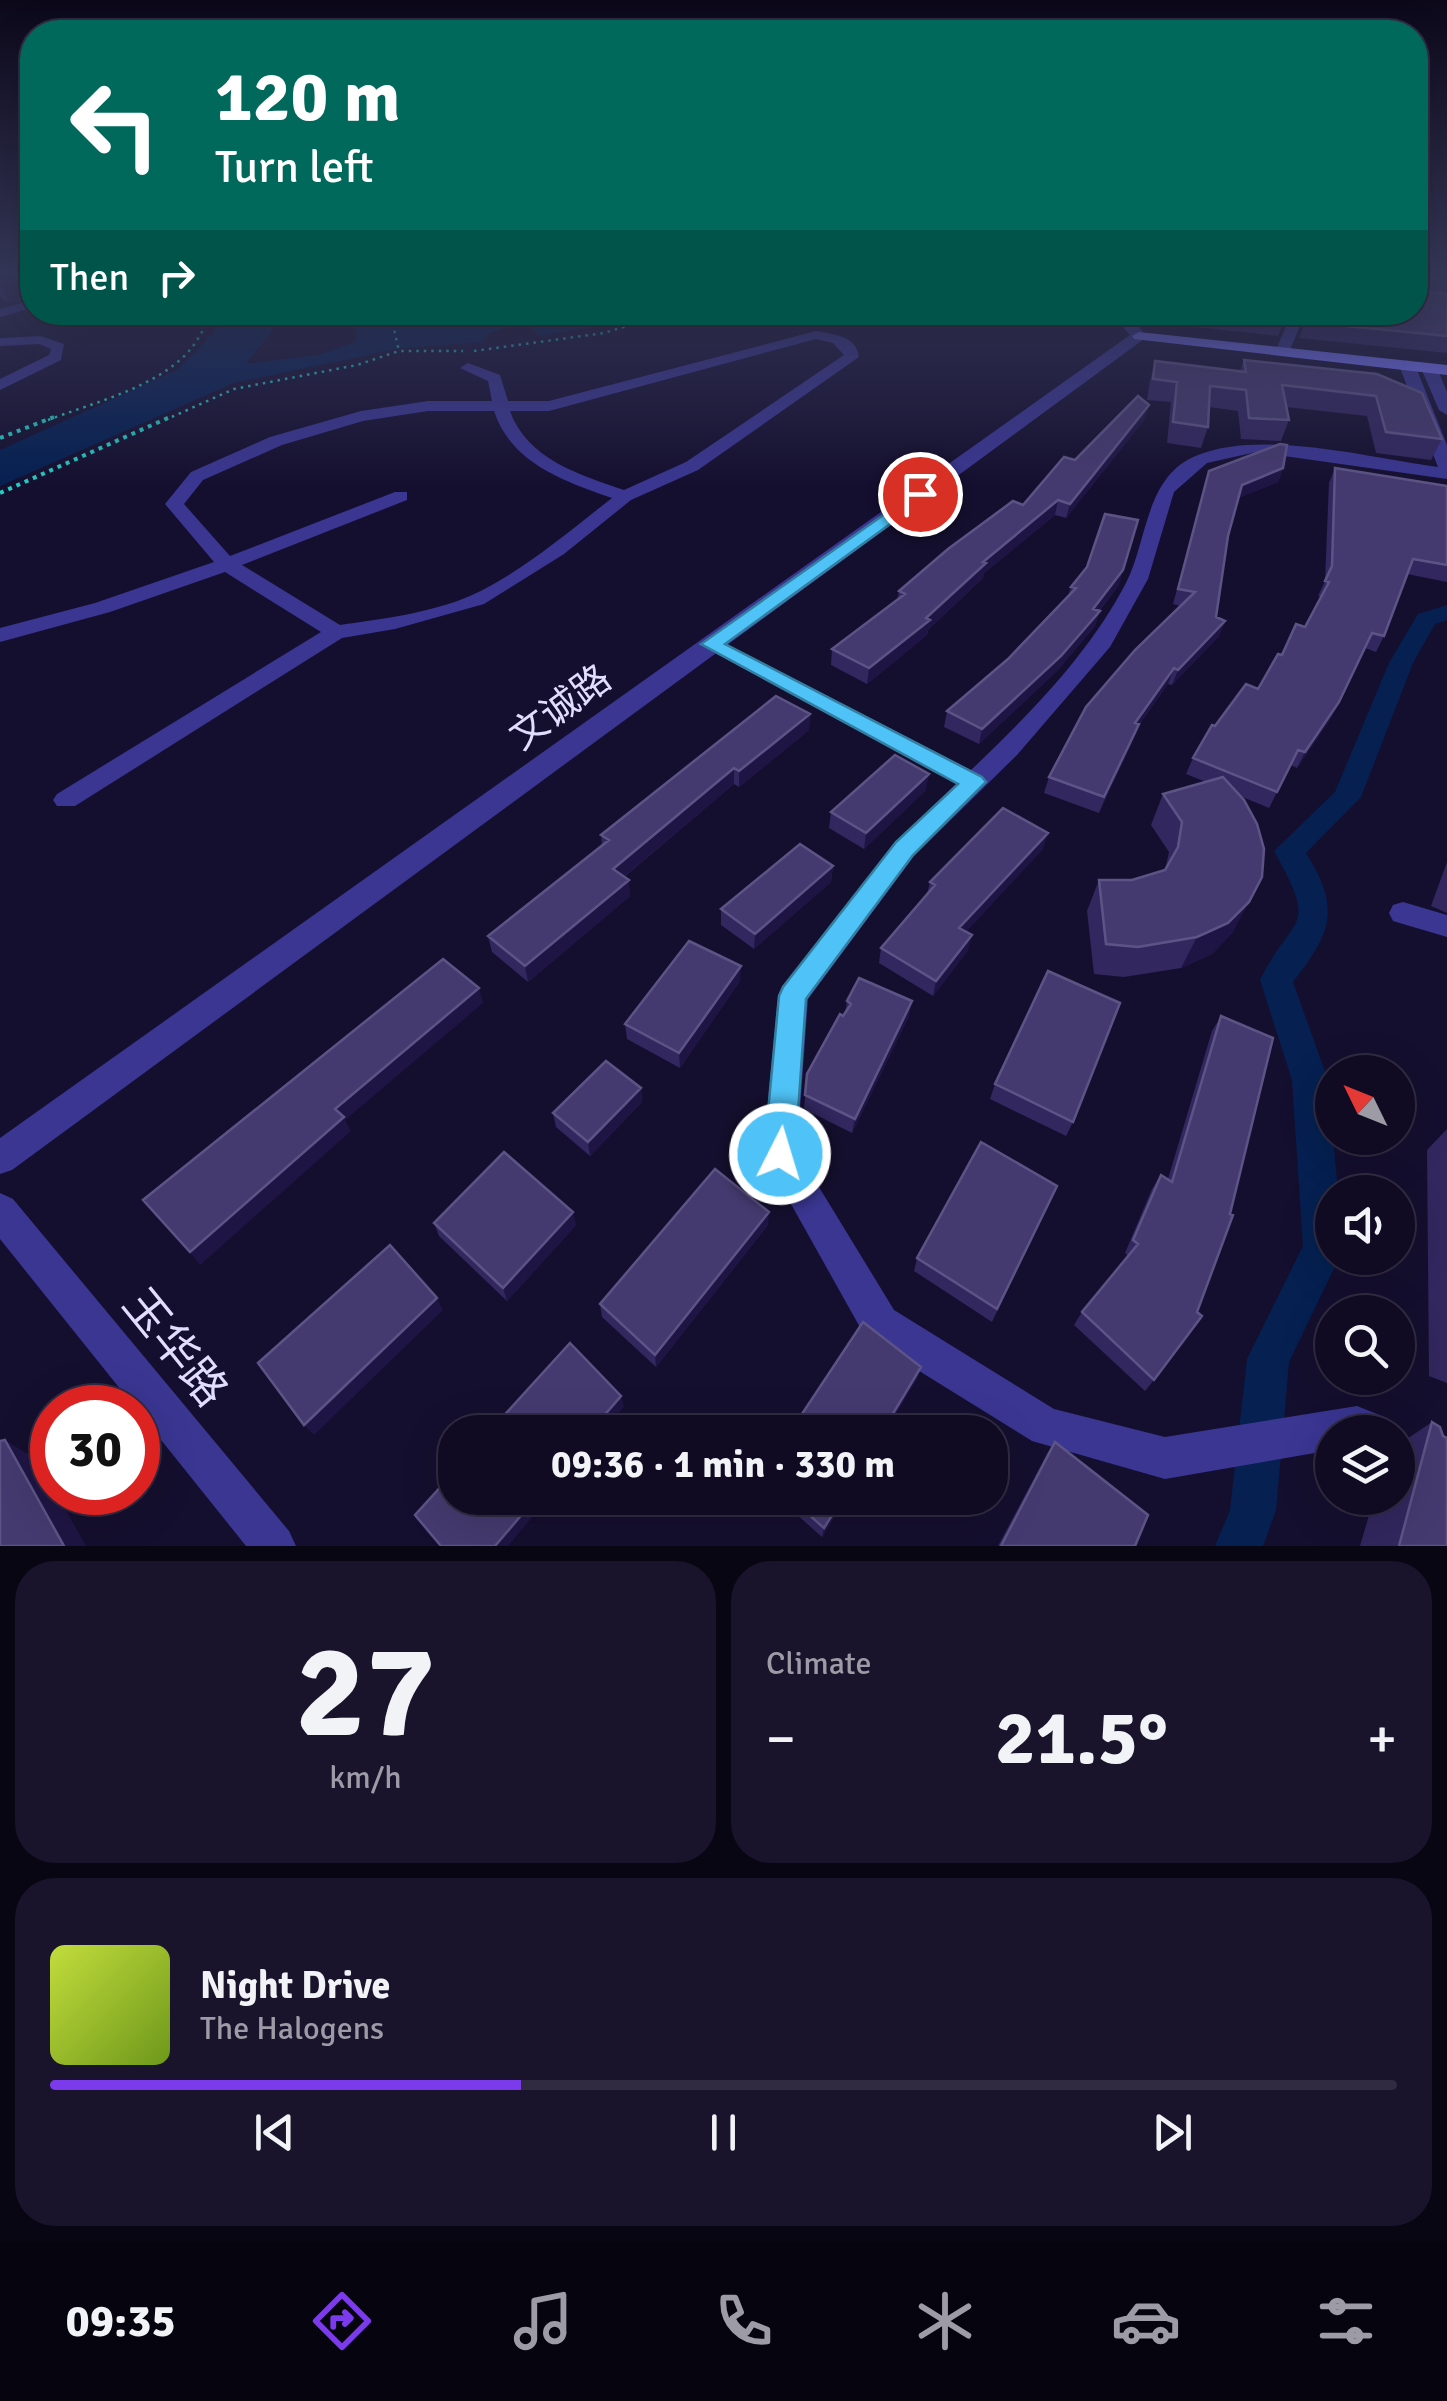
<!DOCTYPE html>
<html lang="en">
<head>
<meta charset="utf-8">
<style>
	body { margin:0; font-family:Signika,"Noto Sans SC",sans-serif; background:#19142b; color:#f1f3f6; height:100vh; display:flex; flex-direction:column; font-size:38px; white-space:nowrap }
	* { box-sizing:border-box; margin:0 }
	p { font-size:32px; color:#9c9ba6 }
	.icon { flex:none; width:55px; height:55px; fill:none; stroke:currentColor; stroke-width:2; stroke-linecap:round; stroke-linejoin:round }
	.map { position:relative; height:1546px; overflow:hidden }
	.sheet { display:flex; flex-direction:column; gap:15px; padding:15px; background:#090613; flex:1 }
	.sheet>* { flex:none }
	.top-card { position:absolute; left:20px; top:20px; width:1408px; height:305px; border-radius:40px; box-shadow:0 10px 40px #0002,0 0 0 2px #302b41; background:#00695c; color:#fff; overflow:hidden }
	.needle { width:65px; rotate:313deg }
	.controls { position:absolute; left:1315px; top:1055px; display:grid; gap:20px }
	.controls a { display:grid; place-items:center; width:100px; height:100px; border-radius:50%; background:#100b23; box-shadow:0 10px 40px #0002,0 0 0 2px #302b41; font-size:50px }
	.speed { position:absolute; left:30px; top:1385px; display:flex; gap:20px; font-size:50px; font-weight:700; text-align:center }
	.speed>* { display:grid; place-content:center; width:130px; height:130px; border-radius:50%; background:#100b23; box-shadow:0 10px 40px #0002,0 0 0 2px #302b41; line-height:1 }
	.speed .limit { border:15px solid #d22; background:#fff; color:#111 }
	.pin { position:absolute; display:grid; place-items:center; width:85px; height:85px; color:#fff; margin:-42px; border:5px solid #fff; border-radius:50%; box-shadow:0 2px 10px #0007 }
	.me { position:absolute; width:110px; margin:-55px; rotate:5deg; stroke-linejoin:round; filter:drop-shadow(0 0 8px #0008) }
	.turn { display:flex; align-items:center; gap:35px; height:210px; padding:0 30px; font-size:45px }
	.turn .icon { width:130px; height:130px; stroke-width:2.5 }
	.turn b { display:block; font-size:70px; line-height:85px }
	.then { display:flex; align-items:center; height:95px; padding:0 30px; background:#0003; gap:20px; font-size:38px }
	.big { font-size:75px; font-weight:800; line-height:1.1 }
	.sheet .tile { flex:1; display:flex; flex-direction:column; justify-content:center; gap:15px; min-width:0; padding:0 35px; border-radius:40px; background:#19142b }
	.sheet .dial { align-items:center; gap:0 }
	.dial b { font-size:130px; line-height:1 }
	.song { display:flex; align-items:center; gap:30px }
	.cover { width:120px; height:120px; border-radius:15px; background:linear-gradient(135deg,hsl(70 70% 55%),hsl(80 70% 35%)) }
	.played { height:10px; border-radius:5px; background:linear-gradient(90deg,#7c3aed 35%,#302b41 35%) }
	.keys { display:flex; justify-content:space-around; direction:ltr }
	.heat { display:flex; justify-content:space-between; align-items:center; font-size:55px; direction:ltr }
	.sheet .tiles { flex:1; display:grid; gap:15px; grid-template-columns:1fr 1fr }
	.tile:last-child { grid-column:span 2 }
	.trip { position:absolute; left:438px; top:1415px; width:570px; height:100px; border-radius:40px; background:#100b23; box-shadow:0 10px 40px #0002,0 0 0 2px #302b41; font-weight:800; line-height:100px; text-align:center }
	.tabs { display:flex; height:160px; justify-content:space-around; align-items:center; background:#06040e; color:#9c9ba6 }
	.tabs .icon { width:70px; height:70px }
	.tabs .on { color:#7c3aed }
	.tabs b { font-size:45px; color:#f1f3f6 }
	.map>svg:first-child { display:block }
	.water { fill:#052051; fill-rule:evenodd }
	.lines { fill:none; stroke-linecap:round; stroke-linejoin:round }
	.canal { fill:#052051; fill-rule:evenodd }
	.path-far1 { stroke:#24ccc3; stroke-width:2.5; stroke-dasharray:2.5 5; stroke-linecap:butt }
	.path { stroke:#24ccc3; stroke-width:4; stroke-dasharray:4 5; stroke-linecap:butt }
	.service { fill:#3a3692; fill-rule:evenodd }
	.minor { fill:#3a3692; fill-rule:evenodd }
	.tertiary { fill:#3a3692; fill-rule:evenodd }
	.secondary { fill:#7874ff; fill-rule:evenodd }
	.wall { fill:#32275e }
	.shaded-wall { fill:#1f1544 }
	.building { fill:#453a6f; stroke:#5d5486; stroke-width:2.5 }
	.route { fill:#4fc3f7; stroke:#337fa1; stroke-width:2.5 }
	.labels { text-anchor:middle; stroke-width:10; stroke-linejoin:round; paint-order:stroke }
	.street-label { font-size:38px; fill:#e1ddff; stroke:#150f2f }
	.near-street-label { font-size:45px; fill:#e1ddff; stroke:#150f2f }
</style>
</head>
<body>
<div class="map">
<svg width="1447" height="1546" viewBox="0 0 1447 1546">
	<rect width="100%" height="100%" fill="#150f2f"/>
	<path class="water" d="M332,312L356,316L407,312L651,313L636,319L539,336L529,326L504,328L487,334L484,342L402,348L234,383L0,486V450L177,370L208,339L205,337L212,335L223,313ZM298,317L357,329L356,342L317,355L246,364L280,320Z"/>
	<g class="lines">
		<path class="canal" d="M1447,605V620L1435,624L1413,663L1361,797L1306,853C1341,909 1332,932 1293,982L1328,1080L1338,1192H1332V1258H1339L1289,1362L1276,1510L1263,1546H1215L1230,1510L1247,1359L1303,1246L1292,1080L1260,980C1293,913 1320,933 1274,851L1335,792L1389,663L1418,614Z"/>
		<path class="path-far1" d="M391,316L399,351
			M474,351L604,333L672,312
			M48,420C92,403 156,388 189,351C199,340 205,324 215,312
			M165,420L234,389L357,365L399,351H463"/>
		<path class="path" d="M0,438L54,417
			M0,493L170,417"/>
		<path class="service" d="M960,312H997L994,314Z
			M1073,312H1098L1126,318L1122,320Z"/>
		<path class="minor" d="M32,300V308L0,317V309Z
			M1292,312H1306L1289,352L1277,355L1275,352Z
			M816,331C833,334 857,336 859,357L698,470L631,500L564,554L484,604L395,629L342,638L75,806H57L53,800L57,794L321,632L225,572L110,612L0,642V628L95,603L214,562L165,504L191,472L270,437L361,411L428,401H492L488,381L460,368L468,363L500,375L508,401H549ZM816,339L833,343L844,355L686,462L624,490C580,475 527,459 510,411H549ZM428,411H494C511,463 564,481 612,498C568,532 521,573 470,596C430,613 382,619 340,625L242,565L407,500V492H395L230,556L184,504L203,480L282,445L363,421Z
			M41,336L64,344L61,360L0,390V379L49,355L51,349L39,344L0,346V338Z
			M1407,360L1415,365L1447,445V479L1256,452L1207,463L1174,492L1148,579L1110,647L1017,755L914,856L808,999L797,1151L894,1310L1054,1409L1165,1437L1357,1406L1387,1418L1393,1432H1332V1450L1165,1479L1032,1441L866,1338L763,1154L778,996L782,987L896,842L957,784L700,645L703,640H719L971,770C1029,715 1089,654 1126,583C1148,540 1145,475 1198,455C1262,429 1370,458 1438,467L1399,365Z
			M1424,365L1437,368L1447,392V415L1439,410L1421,368Z
			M1403,902L1447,915V937L1393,921L1389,913L1393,905Z
			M0,1193L13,1199L289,1531L296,1546H246L0,1239Z"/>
		<path class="tertiary" d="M1110,312H1125L1144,333V339L12,1170L0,1174V1138L1130,335Z"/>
		<path class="secondary" d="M1139,332L1447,365V375L1134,339L1132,336Z"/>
	</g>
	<path class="wall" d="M0,271H32V298L9,303L0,297Z
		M1415,271H1447V353L1299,338L1309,313Z
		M1160,312H1288L1278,336L1187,326Z
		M1244,360L1377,374L1442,439L1431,460L1376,453L1367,416L1286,407L1289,420L1281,441L1241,439L1238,411L1209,407L1208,427L1201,448L1167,443L1171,402L1147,400L1150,381L1155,361L1240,371Z
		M1145,419L1066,518L1055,515L984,573L983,578L928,630L927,635L867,684L831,665L832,649L897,600L899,591L1023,505L1075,460Z
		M1283,468L1278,482L1238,498L1228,536L1216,617L1225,621L1219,636L1172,685L1168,684L1139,725L1133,740L1099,813L1044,793L1049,777L1181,606L1173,604L1209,471Z
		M1335,468L1447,486V582L1407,574L1384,636L1376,652L1365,648L1331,718L1297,768L1291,765L1269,808L1240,796L1233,932L1212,954L1181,968L1124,977L1094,974L1087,911L1099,880H1132L1165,870L1169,852L1151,825L1163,794L1206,782L1186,774L1193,758L1215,726L1258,689L1282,655L1305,627L1321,597L1318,596L1325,581L1329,483Z
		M1119,585L1099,611L1095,626L1057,671L979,744L944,727L947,711L1008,659L1068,596L1071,587Z
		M810,714L809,730L739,787L734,784L624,877L630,896L528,982L492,952L488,936L602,846L601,835Z
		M926,790L864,849L829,828L831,812Z
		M1043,849L966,931L968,950L933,996L879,963L881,948L927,894L930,882Z
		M1447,862V913L1431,906Z
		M833,866L831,882L754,949L721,925V909Z
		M740,981L680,1068L627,1039L625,1024Z
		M847,1001L909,1016L852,1133L804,1109L807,1074L845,1013Z
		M1221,1016L1154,1380L1145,1391L1074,1325L1082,1312L1128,1256L1125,1253L1152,1189L1161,1175L1168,1179L1212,1031Z
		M995,1084L1073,1122L1066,1136L990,1099Z
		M641,1088L642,1102L590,1156L556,1127L553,1113Z
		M1447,1129V1383L1429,1376L1427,1150Z
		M1057,1186L992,1322L914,1271L917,1258Z
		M434,1223L576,1225L507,1301L439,1236Z
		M768,1225L656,1367L602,1317L600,1304Z
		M1432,1422L1443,1436L1447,1546H1360L1374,1498H1398V1445Z
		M1055,1442L1135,1546H998L1048,1452Z
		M778,1498H846L822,1537Z"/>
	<path class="shaded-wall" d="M0,271H32V298L9,303L0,283Z
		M1149,405L1145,419L1066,518L1070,504Z
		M1283,468L1278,482L1236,499L1242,485Z
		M1058,500L1055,515L984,573L983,578L928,630L927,635L867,684L869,668L926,618L983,562Z
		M1123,570L1119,585L1088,624L1093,609Z
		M1100,611L1095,626L1057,671L979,744L982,729Z
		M1225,621L1219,636L1172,685L1178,670Z
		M1174,668L1168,684L1139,725L1133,740L1099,813L1135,723Z
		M1339,702L1331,718L1297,768L1305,752Z
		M810,714L809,730L739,787V771Z
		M734,768V784L615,884L613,869Z
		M929,774L926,790L864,849L866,833Z
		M1048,833L1043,849L956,943L959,928Z
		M833,866L831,882L754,949L755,934Z
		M629,880L630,896L528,982L525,966Z
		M1249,902L1233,932L1212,954L1181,968L1197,937Z
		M972,935L968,950L933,996L936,981Z
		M741,966L740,981L680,1068L679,1053Z
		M479,988L483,1003L345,1120L351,1131L200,1265L190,1252L335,1109Z
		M912,1001L909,1016L852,1133L855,1119Z
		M641,1088L642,1102L590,1156L588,1142Z
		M573,1212L576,1225L507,1301L503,1288Z
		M769,1212L768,1225L656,1367L655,1355Z
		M437,1298L443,1310L314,1435L304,1425Z
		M921,1367L917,1379L885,1432H882Z
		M621,1396L624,1407L602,1432H590Z
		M5,1440L38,1460L52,1486V1492H56L86,1546H64Z
		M536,1498H548L508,1546H495Z
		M843,1498H846L822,1537L824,1528Z"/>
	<path class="building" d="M1415,271H1447V280L1419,276L1421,291L1447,294V336L1305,322L1309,312H1415Z
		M1207,312H1287L1283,320Z
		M1244,360L1377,374L1422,393L1442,439L1386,432L1376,396L1282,385L1289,420L1249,418L1246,390L1210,386L1208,427L1173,422L1177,382L1153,379L1155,361L1246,372Z
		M1138,396L1149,405L1070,504L1058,500L983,562L986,563L926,618L930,620L869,668L832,649L905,594L899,591L948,549L1013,501L1023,505L1064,457L1075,460Z
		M1280,444L1287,445L1283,468L1242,485L1228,536L1216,617L1225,621L1178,670L1174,668L1135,723L1139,724L1104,797L1049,777L1086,707L1135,650L1195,592L1178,589L1209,471Z
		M1335,468L1447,486V565L1413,559L1384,636L1372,633L1339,702L1305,752L1298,750L1277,792L1193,758L1212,725L1215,726L1246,684L1258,689L1278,654L1282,655L1296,624L1305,627L1329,582L1325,581L1332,566Z
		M1105,514L1138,520L1123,570L1093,609L1100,611L1061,656L982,729L947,711L1008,659L1076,588L1071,587L1087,567Z
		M776,696L810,714L739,771L734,768L613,869L629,880L525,966L488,936L609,840L601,835Z
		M895,755L929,774L866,833L831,812Z
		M1223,777L1244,800L1257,824L1264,849L1262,877L1249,902L1228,923L1197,937L1138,947L1106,944L1099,880H1132L1165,870L1178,847L1182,822L1163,794Z
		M1003,808L1048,833L959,928L972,935L936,981L881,948L935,885L930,882Z
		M800,844L833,866L755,934L721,909Z
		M689,941L741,966L679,1053L625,1024Z
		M443,959L479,988L335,1109L344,1117L190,1252L143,1200Z
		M1048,971L1120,1003L1073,1122L995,1084Z
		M859,978L912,1001L855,1119L805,1095L807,1074L840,1014L843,1016L851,1004L847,1001Z
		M1221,1016L1273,1038L1230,1214L1233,1215L1197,1312L1202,1316L1154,1380L1082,1312L1138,1244L1133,1240L1161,1175L1172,1182Z
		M606,1061L641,1088L588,1142L553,1113Z
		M981,1142L1057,1186L997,1309L917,1258Z
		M504,1152L573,1212L503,1288L434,1223Z
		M715,1169L769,1212L655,1355L600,1304Z
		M390,1245L437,1298L304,1425L258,1363Z
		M863,1322L921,1367L882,1432H790Z
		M570,1343L621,1396L590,1432H489Z
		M1432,1422L1440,1427L1443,1436L1447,1438V1546H1399Z
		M5,1440L64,1546H0V1441Z
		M1055,1442L1148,1515L1135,1546H1001Z
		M455,1471V1498H536L495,1546H441L415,1515Z
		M790,1498H843L824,1528Z"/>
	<linearGradient id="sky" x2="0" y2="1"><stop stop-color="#0c081a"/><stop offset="0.56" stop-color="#353758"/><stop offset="1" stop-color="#353758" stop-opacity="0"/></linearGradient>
	<rect width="1447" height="487" fill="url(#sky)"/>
	<path class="route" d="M920,489L926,490V498L725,644L982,777L986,782L913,855L806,999L795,1154L791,1164L780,1168L769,1164L764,1154L779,996L783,987L896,842L958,784L701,644Z"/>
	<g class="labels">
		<g class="street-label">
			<text transform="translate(560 707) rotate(-36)" y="13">文诚路</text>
		</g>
		<g class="near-street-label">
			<text transform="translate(176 1347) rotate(51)" y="16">玉华路</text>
		</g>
	</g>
</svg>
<div class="controls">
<a><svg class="needle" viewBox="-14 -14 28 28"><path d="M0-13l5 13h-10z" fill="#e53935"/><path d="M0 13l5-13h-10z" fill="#9c9ba6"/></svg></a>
<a><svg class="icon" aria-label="sound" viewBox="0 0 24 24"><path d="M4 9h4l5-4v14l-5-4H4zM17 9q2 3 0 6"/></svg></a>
<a><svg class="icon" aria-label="search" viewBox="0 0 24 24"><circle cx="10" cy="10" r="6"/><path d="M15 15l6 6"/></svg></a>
<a><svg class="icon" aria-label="layers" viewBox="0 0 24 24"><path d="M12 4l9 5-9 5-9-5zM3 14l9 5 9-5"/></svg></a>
</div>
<div class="speed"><div class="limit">30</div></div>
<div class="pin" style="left:920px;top:494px;background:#d93025"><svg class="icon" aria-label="arrive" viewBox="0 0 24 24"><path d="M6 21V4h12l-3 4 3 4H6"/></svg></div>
<svg class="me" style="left:780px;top:1154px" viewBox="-20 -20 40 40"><circle r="17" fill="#4fc3f7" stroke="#fff" stroke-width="3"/><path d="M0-11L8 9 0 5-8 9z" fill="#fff"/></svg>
<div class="trip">09:36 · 1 min · 330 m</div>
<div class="top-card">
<div class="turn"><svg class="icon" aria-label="left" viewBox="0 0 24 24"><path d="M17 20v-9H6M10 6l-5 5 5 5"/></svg><div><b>120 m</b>Turn left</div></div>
<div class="then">Then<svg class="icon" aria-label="right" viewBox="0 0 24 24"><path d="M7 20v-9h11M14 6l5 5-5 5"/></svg></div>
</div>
</div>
<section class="sheet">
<div class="tiles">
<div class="tile dial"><b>27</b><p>km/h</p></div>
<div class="tile"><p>Climate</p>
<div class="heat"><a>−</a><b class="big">21.5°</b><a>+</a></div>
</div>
<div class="tile">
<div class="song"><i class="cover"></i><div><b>Night Drive</b><p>The Halogens</p></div></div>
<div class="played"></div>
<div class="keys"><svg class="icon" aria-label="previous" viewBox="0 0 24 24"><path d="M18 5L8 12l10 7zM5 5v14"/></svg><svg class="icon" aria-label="pause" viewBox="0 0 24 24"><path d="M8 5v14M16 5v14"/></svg><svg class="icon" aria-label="next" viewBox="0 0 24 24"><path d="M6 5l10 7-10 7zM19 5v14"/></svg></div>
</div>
</div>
</section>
<nav class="tabs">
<b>09:35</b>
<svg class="icon on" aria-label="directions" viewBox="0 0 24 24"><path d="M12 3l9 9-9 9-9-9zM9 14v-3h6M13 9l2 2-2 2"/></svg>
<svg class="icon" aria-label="music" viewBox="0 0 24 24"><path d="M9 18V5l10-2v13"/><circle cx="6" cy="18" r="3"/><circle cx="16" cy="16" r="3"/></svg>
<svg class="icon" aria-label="phone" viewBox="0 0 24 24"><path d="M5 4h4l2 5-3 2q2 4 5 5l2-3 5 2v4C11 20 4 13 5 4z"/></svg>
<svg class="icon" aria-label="climate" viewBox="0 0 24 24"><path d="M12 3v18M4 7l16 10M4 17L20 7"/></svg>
<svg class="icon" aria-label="car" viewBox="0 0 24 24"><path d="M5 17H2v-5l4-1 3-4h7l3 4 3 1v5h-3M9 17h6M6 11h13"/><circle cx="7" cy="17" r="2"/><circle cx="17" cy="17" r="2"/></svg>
<svg class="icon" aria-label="filters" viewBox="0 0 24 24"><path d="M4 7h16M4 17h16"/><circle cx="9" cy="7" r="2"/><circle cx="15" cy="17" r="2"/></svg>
</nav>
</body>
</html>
